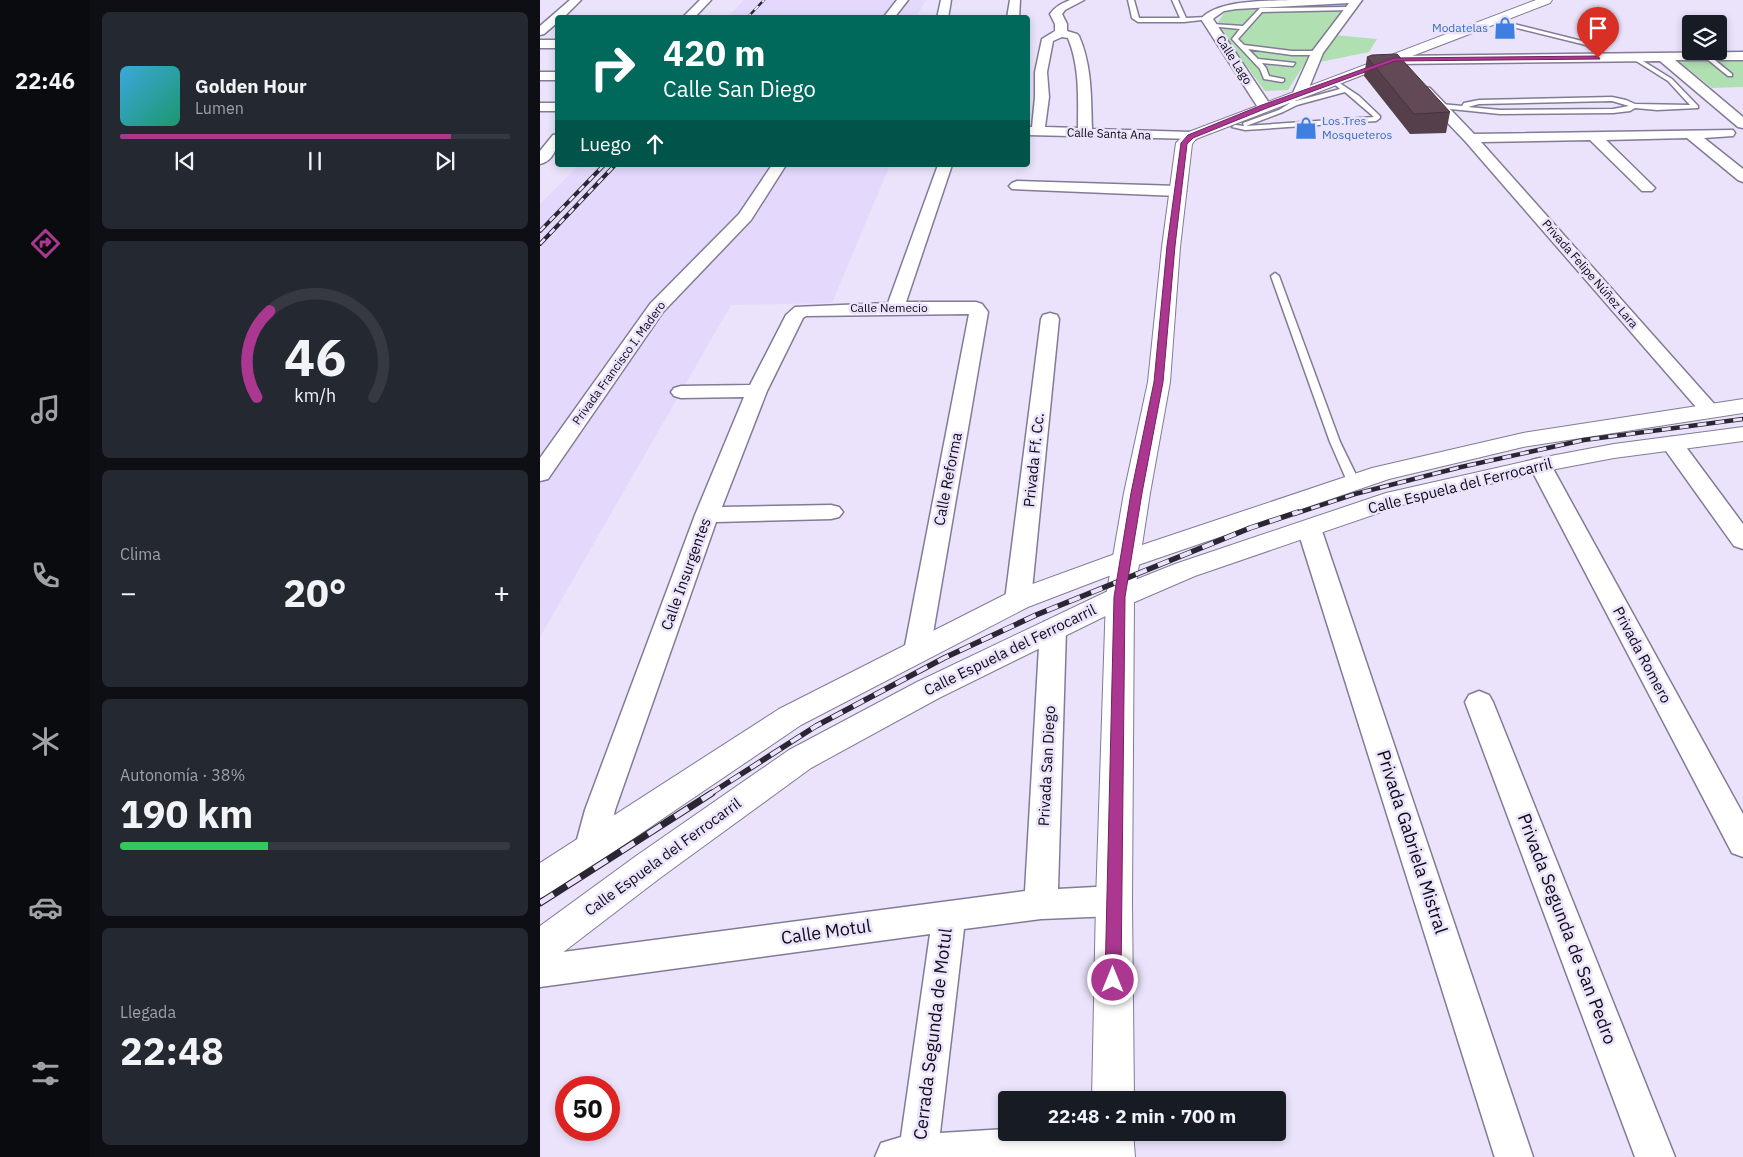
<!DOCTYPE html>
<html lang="es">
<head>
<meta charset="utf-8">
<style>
	body { margin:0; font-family:"IBM Plex Sans",sans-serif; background:#242831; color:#f1f3f6; height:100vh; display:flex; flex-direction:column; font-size:19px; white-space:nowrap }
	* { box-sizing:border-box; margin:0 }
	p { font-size:16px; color:#9ea1a6 }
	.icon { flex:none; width:28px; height:28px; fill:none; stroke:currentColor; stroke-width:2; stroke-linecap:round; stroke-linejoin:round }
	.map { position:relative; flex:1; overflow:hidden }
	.panel { display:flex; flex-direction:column; gap:12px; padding:12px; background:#0d0f14; width:450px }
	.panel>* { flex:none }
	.guide { position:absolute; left:15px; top:15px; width:475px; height:152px; border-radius:5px; box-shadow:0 2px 8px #0003; background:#00695c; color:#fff; overflow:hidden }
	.fabs { position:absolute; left:1142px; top:15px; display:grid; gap:10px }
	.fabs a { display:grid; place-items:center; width:45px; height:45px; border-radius:5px; background:#171b24; box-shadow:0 2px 8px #0003; font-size:25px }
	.speed { position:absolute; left:15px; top:1076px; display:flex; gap:10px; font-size:25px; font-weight:700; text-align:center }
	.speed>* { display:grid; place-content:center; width:65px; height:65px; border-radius:50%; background:#171b24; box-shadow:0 2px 8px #0003; line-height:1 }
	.speed .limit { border:8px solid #d22; background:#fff; color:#111 }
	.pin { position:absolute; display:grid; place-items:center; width:42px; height:42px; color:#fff; margin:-51px -21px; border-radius:50% 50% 50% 0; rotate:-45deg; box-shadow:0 0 5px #0007 }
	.pin .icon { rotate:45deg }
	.me { position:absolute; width:55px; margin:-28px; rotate:0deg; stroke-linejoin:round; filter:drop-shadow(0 0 4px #0008) }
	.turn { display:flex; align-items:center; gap:18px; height:105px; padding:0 25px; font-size:22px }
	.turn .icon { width:65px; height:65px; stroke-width:2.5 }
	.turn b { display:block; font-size:35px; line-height:42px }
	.then { display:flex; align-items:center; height:48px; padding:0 25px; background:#0003; gap:10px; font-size:19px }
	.big { font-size:38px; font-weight:700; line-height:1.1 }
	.panel .widget { flex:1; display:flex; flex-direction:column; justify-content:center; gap:8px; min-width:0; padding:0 18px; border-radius:8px; background:#242831 }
	.panel .dial { align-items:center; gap:0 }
	.dial svg { height:130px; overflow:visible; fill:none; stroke:#363941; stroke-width:7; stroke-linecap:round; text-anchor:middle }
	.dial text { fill:#f1f3f6; stroke:none }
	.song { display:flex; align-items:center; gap:15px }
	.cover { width:60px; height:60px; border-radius:8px; background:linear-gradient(135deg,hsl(200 70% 55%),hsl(160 70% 35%)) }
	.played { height:5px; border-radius:2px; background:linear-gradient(90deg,#ab3790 85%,#363941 85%) }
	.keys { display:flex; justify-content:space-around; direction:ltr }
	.heat { display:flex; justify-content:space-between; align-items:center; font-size:28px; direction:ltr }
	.charge { height:8px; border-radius:4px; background:linear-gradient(90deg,#34c759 38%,#363941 0) }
	.trip { position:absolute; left:458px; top:1091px; width:288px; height:50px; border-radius:5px; background:#171b24; box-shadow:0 2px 8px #0003; font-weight:700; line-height:50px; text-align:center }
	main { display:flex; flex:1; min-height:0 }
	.tab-bar { display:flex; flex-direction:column; width:90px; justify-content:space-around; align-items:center; background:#090b0e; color:#9ea1a6 }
	.tab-bar .icon { width:35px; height:35px }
	.tab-bar .on { color:#ab3790 }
	.tab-bar b { font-size:22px; color:#f1f3f6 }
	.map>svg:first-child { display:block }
	.built { fill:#e4d9fd }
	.green { fill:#b0dfb2 }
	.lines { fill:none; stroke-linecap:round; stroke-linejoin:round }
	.service-casing { stroke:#837b95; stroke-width:3 }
	.minor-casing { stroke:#837b95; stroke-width:3 }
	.tertiary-casing { stroke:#837b95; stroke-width:2 }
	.secondary-casing { stroke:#837b95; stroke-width:2 }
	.service { fill:#fff; fill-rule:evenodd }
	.minor { fill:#fff; fill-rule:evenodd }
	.tertiary { fill:#fff; fill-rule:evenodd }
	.secondary { fill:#fff; fill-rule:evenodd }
	.rail-far4-casing { stroke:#2a2732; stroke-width:2.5 }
	.rail-far3-casing { stroke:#2a2732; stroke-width:4 }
	.rail-far2-casing { stroke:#2a2732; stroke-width:4.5 }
	.rail-far1-casing { stroke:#2a2732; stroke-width:5.5 }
	.rail-casing { stroke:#2a2732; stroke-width:7 }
	.rail-far4 { stroke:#eae3fb; stroke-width:2; stroke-dasharray:5.5; stroke-linecap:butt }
	.rail-far3 { stroke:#eae3fb; stroke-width:2.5; stroke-dasharray:7; stroke-linecap:butt }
	.rail-far2 { stroke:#eae3fb; stroke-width:3; stroke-dasharray:9; stroke-linecap:butt }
	.rail-far1 { stroke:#eae3fb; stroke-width:4; stroke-dasharray:12; stroke-linecap:butt }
	.rail { stroke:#eae3fb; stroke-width:5; stroke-dasharray:16; stroke-linecap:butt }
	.wall { fill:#553f4a }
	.building { fill:#634956; stroke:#45333c }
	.route { fill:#ab3790; stroke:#6f245e }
	.labels { text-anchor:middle; stroke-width:5; stroke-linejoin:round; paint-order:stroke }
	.far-shop-label { font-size:12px; fill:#366cbe; stroke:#eae3fb; text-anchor:end }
	.far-street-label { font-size:12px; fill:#0e0b14; stroke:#eae3fb }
	.street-label { font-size:15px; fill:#0e0b14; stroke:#eae3fb }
	.near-street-label { font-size:18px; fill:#0e0b14; stroke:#eae3fb }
</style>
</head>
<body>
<main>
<nav class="tab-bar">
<b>22:46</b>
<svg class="icon on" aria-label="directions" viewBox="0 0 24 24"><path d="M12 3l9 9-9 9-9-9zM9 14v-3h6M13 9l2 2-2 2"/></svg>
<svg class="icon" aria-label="music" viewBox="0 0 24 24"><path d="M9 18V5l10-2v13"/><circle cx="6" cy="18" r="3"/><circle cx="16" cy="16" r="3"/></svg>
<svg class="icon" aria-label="phone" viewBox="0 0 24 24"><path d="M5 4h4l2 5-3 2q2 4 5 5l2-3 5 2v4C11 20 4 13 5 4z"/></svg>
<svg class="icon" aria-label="climate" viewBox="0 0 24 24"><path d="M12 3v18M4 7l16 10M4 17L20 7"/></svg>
<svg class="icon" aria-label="car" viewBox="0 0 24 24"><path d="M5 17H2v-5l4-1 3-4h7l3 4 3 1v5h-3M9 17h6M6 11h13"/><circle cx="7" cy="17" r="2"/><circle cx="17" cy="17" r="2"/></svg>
<svg class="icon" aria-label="filters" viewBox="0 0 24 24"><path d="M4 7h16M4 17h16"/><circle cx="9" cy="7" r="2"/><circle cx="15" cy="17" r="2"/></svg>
</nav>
<section class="panel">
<div class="widget">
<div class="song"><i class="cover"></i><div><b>Golden Hour</b><p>Lumen</p></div></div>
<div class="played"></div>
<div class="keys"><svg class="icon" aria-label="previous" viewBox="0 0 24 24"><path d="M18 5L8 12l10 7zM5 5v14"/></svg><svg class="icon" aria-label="pause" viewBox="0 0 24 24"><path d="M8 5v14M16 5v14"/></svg><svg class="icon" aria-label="next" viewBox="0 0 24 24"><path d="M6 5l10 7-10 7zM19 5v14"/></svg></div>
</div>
<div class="widget dial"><svg viewBox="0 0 100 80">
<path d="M14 69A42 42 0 1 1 86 69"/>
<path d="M14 69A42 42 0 0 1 22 16" stroke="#ab3790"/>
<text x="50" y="56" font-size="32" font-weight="700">46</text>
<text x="50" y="72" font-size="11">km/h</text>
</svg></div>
<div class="widget"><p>Clima</p>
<div class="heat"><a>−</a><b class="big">20°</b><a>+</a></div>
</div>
<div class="widget"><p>Autonomía · 38%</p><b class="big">190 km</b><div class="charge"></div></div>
<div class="widget"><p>Llegada</p><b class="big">22:48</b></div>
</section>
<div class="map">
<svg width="1203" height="1157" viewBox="0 0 1203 1157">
	<rect width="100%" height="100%" fill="#eae3fb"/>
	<path class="built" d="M204,0H386L376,17L187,18Z
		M39,165H350L292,303L191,305L0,637V204Z"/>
	<path class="green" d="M810,2L784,34L837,39L829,52L780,62L783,56L770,55L748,90L725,91L676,25L687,9Z
		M1136,59H1203V87L1172,88Z"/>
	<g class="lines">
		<defs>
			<path id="service" d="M588,0H594L599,18H640L632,0H638L646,18L667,17L670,19L644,22H598L592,18Z
				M809,7L811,10L722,12L698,39L704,45L752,51H777L780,53L777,55H752L708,49L718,59L755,63L753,66L722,63L726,68L729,76L744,79V81L742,82L724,79L720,69L692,39L700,29L669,26L672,24L703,26L720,8Z
				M954,19L1050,43L1064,55L1059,56L1046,45L952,22Z
				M1161,52H1165L1192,74V76H1188L1161,54Z
				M1095,56L1132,79L1158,106V108L1117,110L1095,108L1090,111L1073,113L960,114L901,108L898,106L901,104L922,106L924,103L939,100L1072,97L1086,100L1095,104L1150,105L1128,81L1093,59ZM1072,101L1089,106L1073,109L960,110L928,107L939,104Z
				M795,80L819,96L840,116V118L836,121L705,130L692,127L695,125L704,126L703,123L739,110L750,103L744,100V98L756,101L800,89L792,82ZM805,92L834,117L706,126L743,112L757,105Z
				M735,273L739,276L800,442L819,481L817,483H809L807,481L790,442L731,276Z"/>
			<path id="minor" d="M30,0H41L23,18H18V22L4,34L0,35V26Z
				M160,0H171L154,18H142Z
				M357,0H368L354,18H343Z
				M401,0H411L408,18H397Z
				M470,0H480L479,18H467Z
				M530,0H544L525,10L522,14L527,24V31L537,34L539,36C552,66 551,97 552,129L651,132L656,133L658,136L656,139L488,135V127H492L495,97V72L502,39L515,31V24L510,14C516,6 521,4 530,0ZM522,37L528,38C540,67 538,98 538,128L505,127L509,97L507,72L513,41Z
				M750,0H822L783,53L766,95L759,99L752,95L771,53L809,3L696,9L684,11L674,18L673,19L731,106L724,110L719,109L661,19C677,0 725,1 750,0Z
				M0,40H18V48H0Z
				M1203,52V60H1135L1203,117V128L1198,127L1120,61L854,64L848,60L854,56Z
				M0,72H18V80H0Z
				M885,87L890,88L934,134L1193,130L1195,133L1193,136L1164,138L1203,169V182L1198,180L1147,138L1066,140L1112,185L1115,188L1112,191H1102L1050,140L941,142L1177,407L1180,411L1177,415L1170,417L1163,415L925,141L880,94L878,91L880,88Z
				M0,103H18V111H0Z
				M18,134C18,146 14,161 0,164V151L13,135Z
				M232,165H246L211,220L123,312L8,479L0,481V458L110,304L199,214Z
				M398,165H412L366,302H436L442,304L448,312L390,651L386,658L377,661L368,658L364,651L429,314L266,316L263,318L227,391L182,507L291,505L299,507L303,512L299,517L291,519L176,522L75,810L67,847L62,856L51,860L40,856L35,847L45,810L155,515L204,397L141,398L134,396L131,392L134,388L141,386L210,385L246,315L255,307L348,303Z
				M477,181L638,186L643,188L646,191L643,194L638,196L472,189L469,186L472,183Z
				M510,313L517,315L519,319L491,600L487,606L478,609L469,606L465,600L501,319L503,315Z
				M1132,437L1140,439L1203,524V549L1194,546L1121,444L1124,439Z
				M1000,458L1008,460L1011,465L1203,814V857L1192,853L989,465L992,460Z
				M769,520L777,523L781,528L993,1157H955L954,1155L757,528L761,523Z
				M513,620L522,622L526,629L518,889L574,886L586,891L590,901L586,911L574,916L501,919L424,929L400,1133L466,1129V1132H587L591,1143L586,1157H335L341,1143L361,1137L390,934L0,987V955L485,891L500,629L504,622Z
				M939,691L949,695L953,702L1135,1157H1095L925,702L929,695Z"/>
			<path id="tertiary" d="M1203,399V413L983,447L849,479L595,566L488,607L261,725L13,893L0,898V863L239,709L468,593L575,554L832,468L983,433Z
				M1203,427V441L1074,458L1000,472L862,505L655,576L590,604L399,698L271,768L120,878L13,960L0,965V926L96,856L249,750L377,682L570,590L635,564L846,493L1000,458L1074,444Z"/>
			<path id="secondary" d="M996,0H1012L1010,3L966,20L656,139L652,144L640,247L630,382L610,493L594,597L592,901L594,1100H552L556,901L566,597L584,493L608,382L622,247L636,143L646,133Z
				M551,1132H593L595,1157H551Z"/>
		</defs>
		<use href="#service" class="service-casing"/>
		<use href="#minor" class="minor-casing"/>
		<use href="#tertiary" class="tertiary-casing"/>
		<use href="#secondary" class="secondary-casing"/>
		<use href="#service" class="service"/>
		<use href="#minor" class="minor"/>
		<use href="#tertiary" class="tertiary"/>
		<use href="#secondary" class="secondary"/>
		<defs>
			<path id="rail-far4" d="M207,18L224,0"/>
			<path id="rail-far3" d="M0,231L64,165
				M0,244L75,165"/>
			<path id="rail-far2" d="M754,514L815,494L921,467L1044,440L1203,419"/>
			<path id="rail-far1" d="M170,794L276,726L404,658L496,615L710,528L758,512"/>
			<path id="rail" d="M0,903L172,793"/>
		</defs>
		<use href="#rail-far4" class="rail-far4-casing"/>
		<use href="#rail-far3" class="rail-far3-casing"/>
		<use href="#rail-far2" class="rail-far2-casing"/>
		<use href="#rail-far1" class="rail-far1-casing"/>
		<use href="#rail" class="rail-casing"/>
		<use href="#rail-far4" class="rail-far4"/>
		<use href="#rail-far3" class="rail-far3"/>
		<use href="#rail-far2" class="rail-far2"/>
		<use href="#rail-far1" class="rail-far1"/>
		<use href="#rail" class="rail"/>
	</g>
	<path class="wall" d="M827,57L910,112L906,133L870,134L824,76Z"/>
	<path class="building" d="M857,54L910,112L874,114L827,57L832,55Z"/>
	<path class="route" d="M1058,56L1060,59L855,61L727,108L653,138L647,144L635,246L623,382L602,493L585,597L581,980L579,986L573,988L568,986L565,980L574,597L591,493L614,382L627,246L641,143L648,135L722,105L854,58Z"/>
	<defs>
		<symbol id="shop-bare" viewBox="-9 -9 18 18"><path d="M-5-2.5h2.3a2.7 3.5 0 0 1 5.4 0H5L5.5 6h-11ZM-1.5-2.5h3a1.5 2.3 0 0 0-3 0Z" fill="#3f7fe0" stroke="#eae3fb" stroke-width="2.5" paint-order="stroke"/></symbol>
	</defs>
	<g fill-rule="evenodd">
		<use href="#shop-bare" x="949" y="12" width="32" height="32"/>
		<use href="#shop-bare" x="750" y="112" width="32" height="32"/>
	</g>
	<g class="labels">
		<g class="far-shop-label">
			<text x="948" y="32">Modatelas</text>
			<text x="782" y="125" text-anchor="start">Los Tres<tspan x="782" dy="14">Mosqueteros</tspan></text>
		</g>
		<g class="far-street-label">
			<text transform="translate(694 60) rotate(57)" y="4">Calle Lago</text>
			<text transform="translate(569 134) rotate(2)" y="4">Calle Santa Ana</text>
			<text transform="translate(1050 274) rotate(49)" y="4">Privada Felipe Núñez Lara</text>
			<text x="349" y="312">Calle Nemecio</text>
			<text transform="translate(79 363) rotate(-54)" y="4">Privada Francisco I. Madero</text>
		</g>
		<g class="street-label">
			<text transform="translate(494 460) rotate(-84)" y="5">Privada Ff. Cc.</text>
			<text transform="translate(408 479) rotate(-79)" y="5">Calle Reforma</text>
			<text transform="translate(920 486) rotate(-14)" y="5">Calle Espuela del Ferrocarril</text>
			<text transform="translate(146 574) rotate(-70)" y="5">Calle Insurgentes</text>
			<text transform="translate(470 650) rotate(-26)" y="5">Calle Espuela del Ferrocarril</text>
			<text transform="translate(1102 655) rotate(62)" y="5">Privada Romero</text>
			<text transform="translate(507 766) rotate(-87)" y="5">Privada San Diego</text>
			<text transform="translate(123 857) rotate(-36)" y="5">Calle Espuela del Ferrocarril</text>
		</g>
		<g class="near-street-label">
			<text transform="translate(872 842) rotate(72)" y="6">Privada Gabriela Mistral</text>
			<text transform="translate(1027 929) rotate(69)" y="6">Privada Segunda de San Pedro</text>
			<text transform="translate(286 932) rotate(-8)" y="6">Calle Motul</text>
			<text transform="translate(393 1034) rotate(-83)" y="6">Cerrada Segunda de Motul</text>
		</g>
	</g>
</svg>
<div class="fabs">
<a><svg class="icon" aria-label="layers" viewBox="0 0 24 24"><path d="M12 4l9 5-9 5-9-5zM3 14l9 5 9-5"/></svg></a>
</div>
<div class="speed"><div class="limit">50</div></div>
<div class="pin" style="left:1058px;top:58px;background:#d93025"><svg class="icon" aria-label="arrive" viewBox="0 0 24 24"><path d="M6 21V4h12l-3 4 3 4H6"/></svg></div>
<svg class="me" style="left:573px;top:980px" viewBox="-20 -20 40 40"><circle r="17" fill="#ab3790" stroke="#fff" stroke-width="3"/><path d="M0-11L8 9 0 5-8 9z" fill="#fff"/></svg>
<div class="trip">22:48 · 2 min · 700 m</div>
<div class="guide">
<div class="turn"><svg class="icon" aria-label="right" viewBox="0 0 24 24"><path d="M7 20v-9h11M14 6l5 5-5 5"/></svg><div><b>420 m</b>Calle San Diego</div></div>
<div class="then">Luego<svg class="icon" aria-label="ahead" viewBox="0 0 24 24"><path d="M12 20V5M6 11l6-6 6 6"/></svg></div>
</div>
</div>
</main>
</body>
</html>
